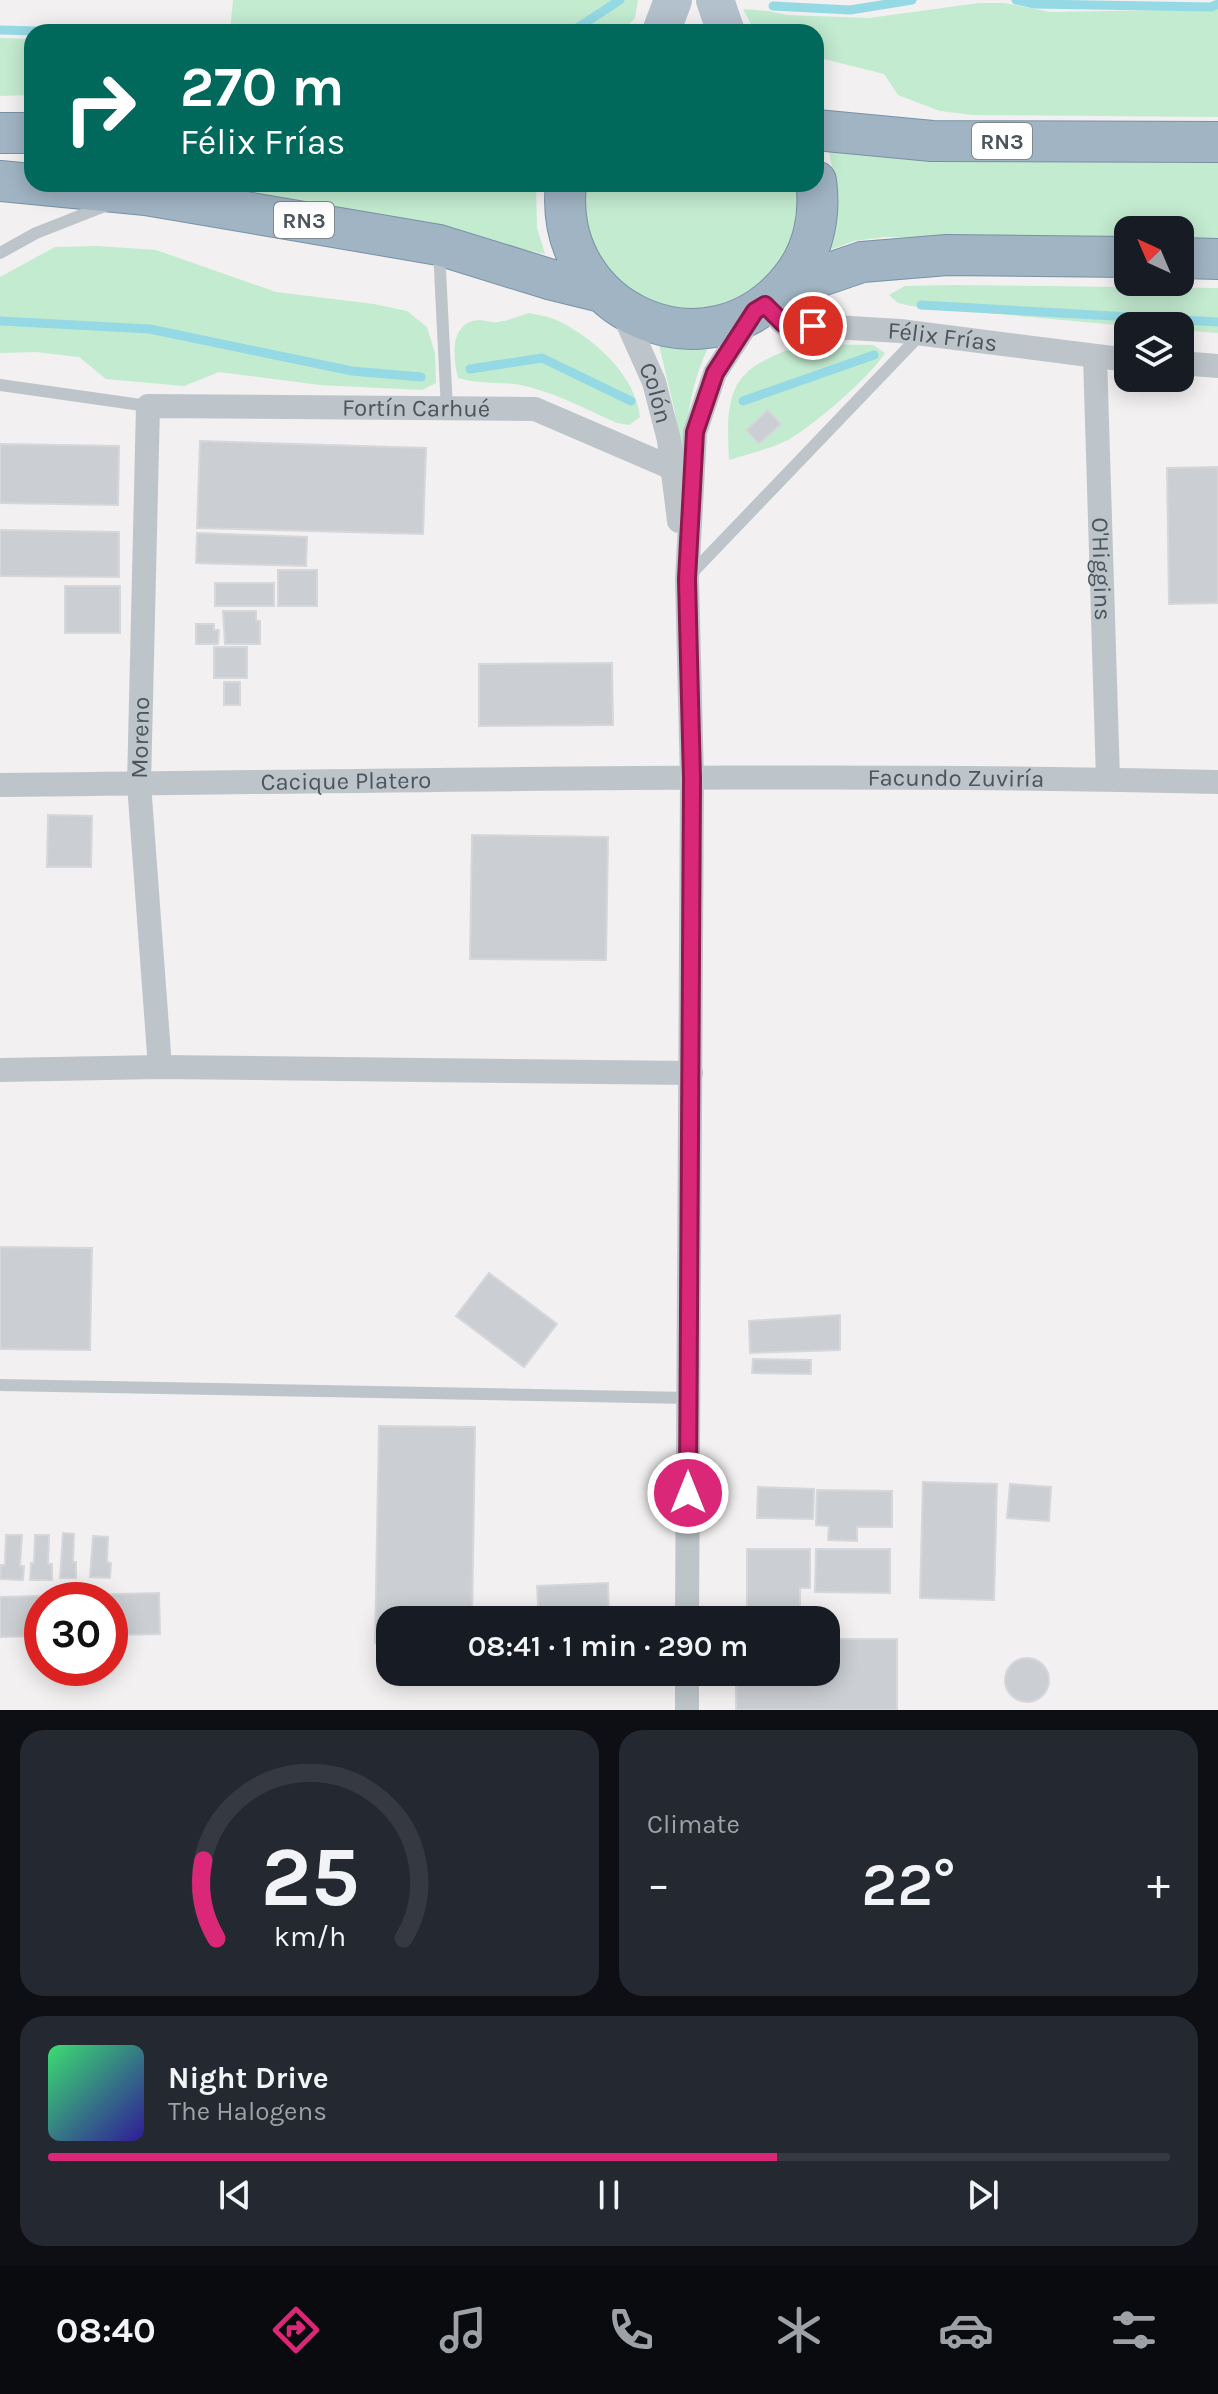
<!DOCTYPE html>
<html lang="en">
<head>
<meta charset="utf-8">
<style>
	body { margin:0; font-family:Karla,sans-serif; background:#242831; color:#f1f3f6; height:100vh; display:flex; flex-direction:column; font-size:30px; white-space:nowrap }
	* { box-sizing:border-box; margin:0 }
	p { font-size:26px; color:#9ea1a6 }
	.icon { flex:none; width:44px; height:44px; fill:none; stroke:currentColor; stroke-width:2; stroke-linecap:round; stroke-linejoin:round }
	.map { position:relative; height:1710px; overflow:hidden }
	.drawer { display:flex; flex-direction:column; gap:20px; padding:20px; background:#0d0f14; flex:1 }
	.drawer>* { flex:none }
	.hud { position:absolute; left:24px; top:24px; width:800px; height:168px; border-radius:24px; box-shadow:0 4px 20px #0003; background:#00695c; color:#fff; overflow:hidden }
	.needle { width:52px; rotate:316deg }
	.buttons { position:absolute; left:1114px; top:216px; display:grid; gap:16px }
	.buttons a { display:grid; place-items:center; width:80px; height:80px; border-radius:16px; background:#171b24; box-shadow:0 4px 20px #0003; font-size:40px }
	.speed { position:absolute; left:24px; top:1582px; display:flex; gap:16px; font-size:40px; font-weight:700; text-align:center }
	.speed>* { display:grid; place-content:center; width:104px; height:104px; border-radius:50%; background:#171b24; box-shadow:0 4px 20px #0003; line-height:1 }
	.speed .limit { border:12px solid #d22; background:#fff; color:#111 }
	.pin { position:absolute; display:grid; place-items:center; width:68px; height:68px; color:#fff; margin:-34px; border:4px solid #fff; border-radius:50%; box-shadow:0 2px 8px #0007 }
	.me { position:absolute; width:88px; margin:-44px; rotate:0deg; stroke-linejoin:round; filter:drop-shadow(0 0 6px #0008) }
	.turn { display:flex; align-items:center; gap:28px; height:168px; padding:0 24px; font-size:36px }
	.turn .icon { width:104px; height:104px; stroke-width:2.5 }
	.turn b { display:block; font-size:56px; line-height:68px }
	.big { font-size:60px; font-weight:600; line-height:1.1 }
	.drawer .card { flex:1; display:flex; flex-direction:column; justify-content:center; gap:12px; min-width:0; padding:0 28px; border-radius:24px; background:#242831 }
	.drawer .dial { align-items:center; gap:0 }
	.dial svg { height:208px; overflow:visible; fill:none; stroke:#363941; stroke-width:7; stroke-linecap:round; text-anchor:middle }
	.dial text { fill:#f1f3f6; stroke:none }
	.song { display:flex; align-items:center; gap:24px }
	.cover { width:96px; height:96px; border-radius:12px; background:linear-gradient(135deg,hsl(140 70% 55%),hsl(250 70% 35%)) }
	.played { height:8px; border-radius:4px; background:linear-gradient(90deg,#db2777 65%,#363941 65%) }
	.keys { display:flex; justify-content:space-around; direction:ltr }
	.heat { display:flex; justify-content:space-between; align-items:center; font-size:44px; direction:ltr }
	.drawer .tiles { flex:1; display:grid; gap:20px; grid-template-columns:1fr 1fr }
	.card:last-child { grid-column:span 2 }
	.trip { position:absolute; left:376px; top:1606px; width:464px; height:80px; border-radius:24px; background:#171b24; box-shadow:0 4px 20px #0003; font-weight:600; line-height:80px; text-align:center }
	.menu { display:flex; height:128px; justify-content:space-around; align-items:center; background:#090b0e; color:#9ea1a6 }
	.menu .icon { width:56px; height:56px }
	.menu .on { color:#db2777 }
	.menu b { font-size:36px; color:#f1f3f6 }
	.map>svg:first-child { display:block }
	.green { fill:#c3ebd0 }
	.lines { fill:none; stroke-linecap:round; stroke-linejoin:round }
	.stream { stroke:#94d9e4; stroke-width:9 }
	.building { fill:#cbced2; stroke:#d5d7db; stroke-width:2 }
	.trunk-casing { stroke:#7891a6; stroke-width:42 }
	.service { stroke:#bdc5cb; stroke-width:12 }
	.minor { stroke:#bdc5cb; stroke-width:24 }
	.primary { stroke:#b3c1cc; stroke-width:38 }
	.trunk { stroke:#a0b4c3; stroke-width:40 }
	.route-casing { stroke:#8e194d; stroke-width:20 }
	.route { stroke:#db2777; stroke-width:14 }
	.labels { text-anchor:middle; stroke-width:6; stroke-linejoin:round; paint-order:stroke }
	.shield { fill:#fff; stroke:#80888d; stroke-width:2 }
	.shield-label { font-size:22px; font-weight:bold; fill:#4a555c }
	.street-label { font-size:24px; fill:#4a555c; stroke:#fff }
</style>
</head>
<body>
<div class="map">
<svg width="1218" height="1710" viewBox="0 0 1218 1710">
	<rect width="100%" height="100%" fill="#f2f0f0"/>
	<path class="green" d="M233,0H638L635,18L622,32H230Z
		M979,3H1005L1050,12L1218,9V117L973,115L940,111L898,95L884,74L816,57V32H755L743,9L768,11L787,15L869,18Z
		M0,38L32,39V95L0,96Z
		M827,144L1218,161V241L1180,240V230H1128V239L885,237L854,241L828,251L833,171Z
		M152,184H536L537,228L545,254L417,226Z
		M586,184H798C798,208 799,233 785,255C749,312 667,328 617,279C605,266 593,250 588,233C584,218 586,199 586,184Z
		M98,246L156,250L276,292L374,304L407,311L427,327L435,353L436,383L422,390L320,385L219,372L184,386L106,379L79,357L36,352L0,353V277L55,247Z
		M954,285L1218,288V333L1180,330V326H1128L911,306L898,303L889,295L905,286Z
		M529,313C537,315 546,316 554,319C591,335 636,375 640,417L629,425L617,423C585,409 551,390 515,384C496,382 478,384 458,378C453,358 449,323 478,320C485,320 491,323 498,322C508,321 519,316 529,313Z
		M805,344L873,345L885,353C869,378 814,425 788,440C770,449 747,454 729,460C725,386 732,368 805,344Z
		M659,345L682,348H708C689,389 686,424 683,468L681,469L675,412Z"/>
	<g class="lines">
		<path class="stream" d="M1016,0L1034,4L1211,7L1218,4
			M773,6L850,10L912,0
			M0,30L76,32
			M571,32L620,0
			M921,305L1218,322
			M0,321L150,329L352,371L421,377
			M470,369L542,358L631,401
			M743,401L874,355"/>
	</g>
	<path class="building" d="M768,410L781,424L759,444L746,430Z
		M200,441L426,448L423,534L197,528Z
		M0,444L119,446L118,505L0,503Z
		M1218,467V603L1169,604L1167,468Z
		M0,530L119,532V577L0,576Z
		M197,533L307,537L306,566L196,563Z
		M278,570H317V606H278Z
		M215,583H274V606H215Z
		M65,586H120V633H65Z
		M223,611H256V621H260V644H225Z
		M196,624H214V630H219L218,644H196Z
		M214,647H247V678H214Z
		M612,663L613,725L479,726V664Z
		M224,682H240V705H224Z
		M48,815L92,816L91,867H47Z
		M472,835L608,837L606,960L470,959Z
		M0,1247L92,1248L90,1350L0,1349Z
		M489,1273L557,1324L524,1367L456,1316Z
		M840,1315V1350L750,1353L749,1321Z
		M753,1359L811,1360V1374L752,1373Z
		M379,1426L475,1427L472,1620H390V1643H375Z
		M923,1482L997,1484L994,1600L920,1598Z
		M1010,1484L1051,1487L1049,1521L1007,1518Z
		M758,1487L814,1489L813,1519L757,1518Z
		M817,1490L892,1491V1527H857V1541L828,1540L829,1526L816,1525Z
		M63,1533L74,1534L73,1562H76V1578H60Z
		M6,1535H22L20,1566H24L23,1580L0,1579L1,1565H5Z
		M35,1535H49L48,1564H52V1580H30L31,1563H34Z
		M93,1536L108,1537L107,1562L111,1563L110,1578L90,1577Z
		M747,1549H810V1588H800V1616H747Z
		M816,1549H890V1593L815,1592Z
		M608,1583L609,1620H539L537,1586Z
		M159,1593L160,1634L110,1635V1600H42V1636L0,1637V1597Z
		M826,1639H897V1710H736V1672H826Z
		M1005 1680a22 22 0 1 1 44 0a22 22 0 1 1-44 0Z"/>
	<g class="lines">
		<defs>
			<path id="trunk" d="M816,130L932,141L1218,142
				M0,133H32
				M0,181L146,195L439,245L549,279L602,292
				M566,184C552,313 709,382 791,279C813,252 821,216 816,181
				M1180,258L1218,259
				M783,289L862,262L947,255L1128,257"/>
		</defs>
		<use href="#trunk" class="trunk-casing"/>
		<path class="service" d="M439,250L447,410
			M0,253L36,233L110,204
			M0,385L148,406
			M689,576L921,334
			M0,1385L689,1398"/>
		<g class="minor">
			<path id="s1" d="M765,305L784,324L900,331L1128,360"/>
			<path id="s2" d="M621,308L654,382L669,440L679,521"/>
			<path id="s3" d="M1095,357L1108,779"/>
			<path d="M1180,363L1218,366"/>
			<path id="s4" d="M0,785C406,781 812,772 1218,782"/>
			<path id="s5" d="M160,1067L139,784L148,406L535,409L672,468"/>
			<path d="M0,1070L160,1067L691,1073"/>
			<path d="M687,1620L692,779L687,579L695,432L715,373L754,313"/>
			<path d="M687,1710V1672"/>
		</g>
		<path class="primary" d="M715,0L726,32
			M661,32L673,0"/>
		<use href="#trunk" class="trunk"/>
	</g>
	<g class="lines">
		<defs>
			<path id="route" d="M688,1493L692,779L687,579L695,432L715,373L755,311L765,305L784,324L813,326"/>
		</defs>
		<use href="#route" class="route-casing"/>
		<use href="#route" class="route"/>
	</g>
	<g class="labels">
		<g class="shield">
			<rect x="972" y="123" width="60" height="36" rx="6"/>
			<rect x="274" y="202" width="60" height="36" rx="6"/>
		</g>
		<g class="shield-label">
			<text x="1002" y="149">RN3</text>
			<text x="304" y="228">RN3</text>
		</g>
		<g class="street-label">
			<text dy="8" stroke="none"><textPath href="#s1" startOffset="186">Félix Frías</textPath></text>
			<text dy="8" stroke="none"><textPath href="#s2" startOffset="92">Colón</textPath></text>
			<text dy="8" stroke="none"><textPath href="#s5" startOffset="930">Fortín Carhué</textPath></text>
			<text dy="8" stroke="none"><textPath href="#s3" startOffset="212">O'Higgins</textPath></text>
			<text dy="8" stroke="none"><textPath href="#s5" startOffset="330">Moreno</textPath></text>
			<text dy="8" stroke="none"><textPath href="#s4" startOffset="956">Facundo Zuviría</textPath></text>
			<text dy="8" stroke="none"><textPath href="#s4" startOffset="346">Cacique Platero</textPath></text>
		</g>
	</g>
</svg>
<div class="buttons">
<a><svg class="needle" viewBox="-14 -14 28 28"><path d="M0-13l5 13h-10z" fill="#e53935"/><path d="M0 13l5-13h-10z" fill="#9ea1a6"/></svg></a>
<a><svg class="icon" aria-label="layers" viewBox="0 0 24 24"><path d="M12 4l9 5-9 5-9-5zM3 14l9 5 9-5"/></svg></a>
</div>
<div class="speed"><div class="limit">30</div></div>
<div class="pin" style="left:813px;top:326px;background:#d93025"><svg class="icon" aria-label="arrive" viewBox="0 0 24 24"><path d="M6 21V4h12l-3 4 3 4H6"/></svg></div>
<svg class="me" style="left:688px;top:1493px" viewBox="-20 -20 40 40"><circle r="17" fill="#db2777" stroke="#fff" stroke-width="3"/><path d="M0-11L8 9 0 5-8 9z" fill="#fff"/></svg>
<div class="trip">08:41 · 1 min · 290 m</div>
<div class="hud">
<div class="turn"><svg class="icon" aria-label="right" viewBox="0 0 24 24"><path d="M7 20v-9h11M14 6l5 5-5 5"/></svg><div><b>270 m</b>Félix Frías</div></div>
</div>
</div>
<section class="drawer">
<div class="tiles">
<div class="card dial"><svg viewBox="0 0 100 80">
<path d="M14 69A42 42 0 1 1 86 69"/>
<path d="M14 69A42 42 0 0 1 9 39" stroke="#db2777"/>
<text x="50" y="56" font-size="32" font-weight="700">25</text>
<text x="50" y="72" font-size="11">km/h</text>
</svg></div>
<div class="card"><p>Climate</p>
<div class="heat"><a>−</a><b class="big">22°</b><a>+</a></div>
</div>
<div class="card">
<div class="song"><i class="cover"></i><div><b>Night Drive</b><p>The Halogens</p></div></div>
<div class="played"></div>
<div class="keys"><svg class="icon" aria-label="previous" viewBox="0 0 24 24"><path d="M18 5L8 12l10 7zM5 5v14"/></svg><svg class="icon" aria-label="pause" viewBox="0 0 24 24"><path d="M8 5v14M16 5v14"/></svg><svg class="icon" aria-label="next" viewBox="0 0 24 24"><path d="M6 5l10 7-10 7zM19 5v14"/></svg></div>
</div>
</div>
</section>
<nav class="menu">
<b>08:40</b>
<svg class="icon on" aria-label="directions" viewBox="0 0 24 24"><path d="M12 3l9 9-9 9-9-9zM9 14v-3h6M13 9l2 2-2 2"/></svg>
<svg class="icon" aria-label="music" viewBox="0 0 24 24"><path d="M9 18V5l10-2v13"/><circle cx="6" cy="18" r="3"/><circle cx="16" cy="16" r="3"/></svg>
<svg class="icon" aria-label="phone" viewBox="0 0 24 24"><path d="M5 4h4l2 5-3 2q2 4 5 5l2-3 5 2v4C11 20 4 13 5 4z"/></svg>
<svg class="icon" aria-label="climate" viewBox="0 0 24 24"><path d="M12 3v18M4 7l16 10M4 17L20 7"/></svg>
<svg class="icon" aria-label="car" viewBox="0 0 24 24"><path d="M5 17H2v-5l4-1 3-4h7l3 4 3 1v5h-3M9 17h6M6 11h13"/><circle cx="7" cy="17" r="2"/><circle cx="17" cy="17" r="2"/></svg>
<svg class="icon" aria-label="filters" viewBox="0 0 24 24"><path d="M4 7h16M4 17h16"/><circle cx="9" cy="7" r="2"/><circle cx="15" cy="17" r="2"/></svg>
</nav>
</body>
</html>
